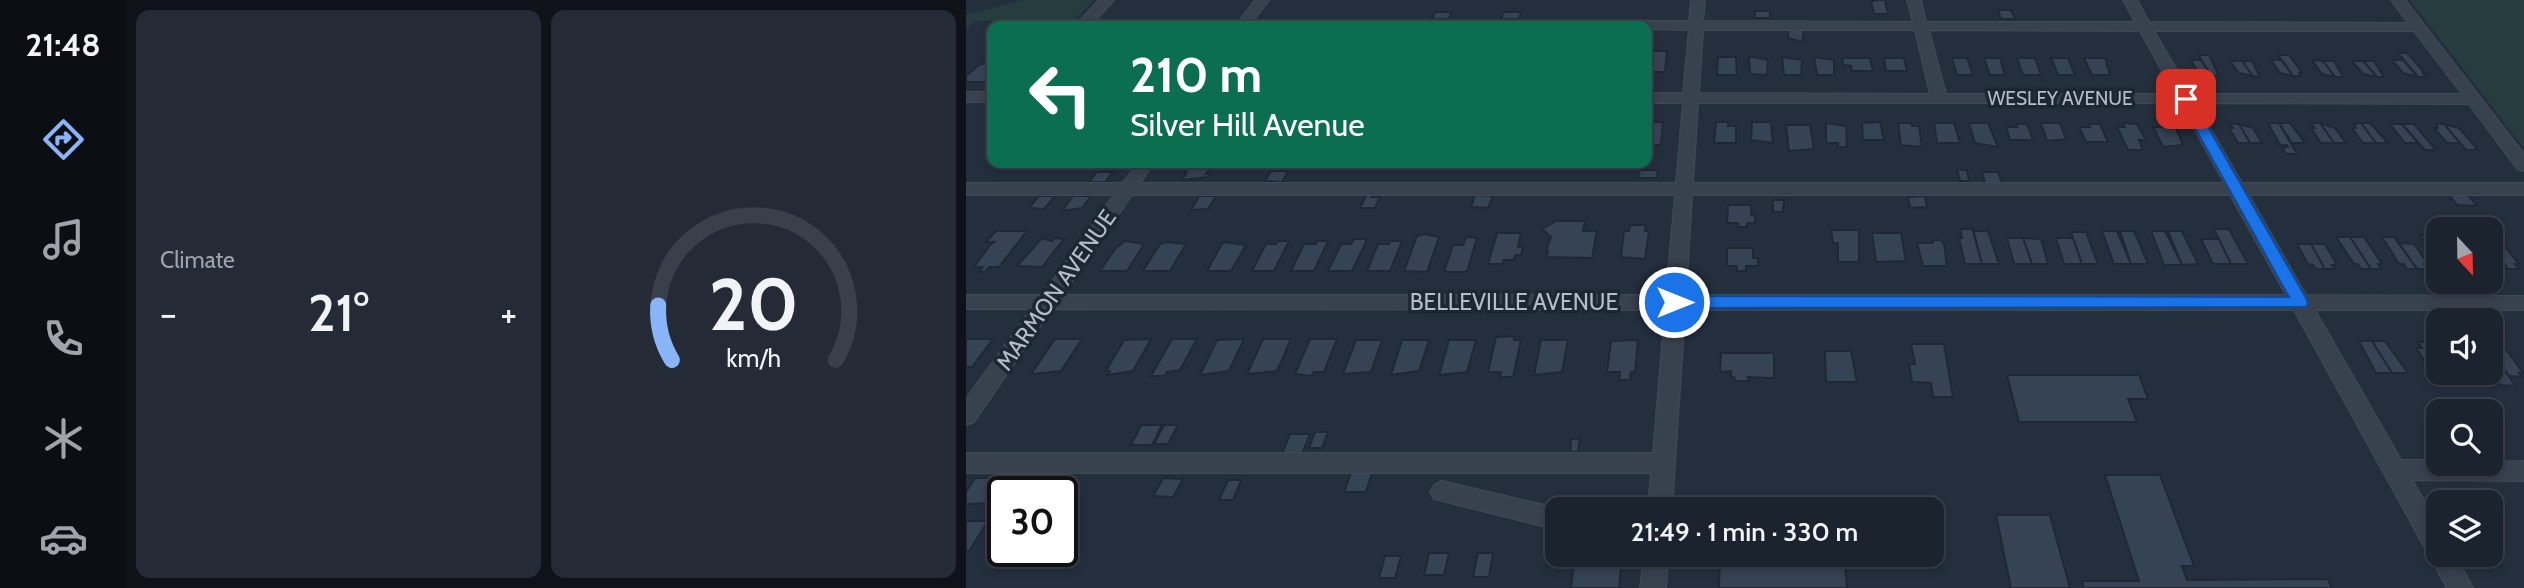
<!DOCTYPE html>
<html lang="en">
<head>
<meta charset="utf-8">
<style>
	body { margin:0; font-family:Cabin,sans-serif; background:#242b36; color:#f1f3f6; height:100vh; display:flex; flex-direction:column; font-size:26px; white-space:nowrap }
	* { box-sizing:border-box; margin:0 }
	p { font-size:23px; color:#a0a4aa }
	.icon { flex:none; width:38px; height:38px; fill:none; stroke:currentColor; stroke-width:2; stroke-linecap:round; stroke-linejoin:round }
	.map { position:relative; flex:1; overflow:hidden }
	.panel { display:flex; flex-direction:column; gap:10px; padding:10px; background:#0f1319; width:840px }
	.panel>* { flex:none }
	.banner { position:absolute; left:21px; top:21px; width:665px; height:147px; border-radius:14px; box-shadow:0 4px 10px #0003,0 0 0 2px #39404a; background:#0b6e4f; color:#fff; overflow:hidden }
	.needle { width:46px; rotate:158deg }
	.buttons { position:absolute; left:1460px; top:217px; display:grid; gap:14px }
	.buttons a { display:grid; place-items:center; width:77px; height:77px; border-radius:14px; background:#1b232e; box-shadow:0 4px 10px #0003,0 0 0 2px #39404a; font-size:35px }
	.speed { position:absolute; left:21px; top:476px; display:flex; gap:14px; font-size:35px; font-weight:700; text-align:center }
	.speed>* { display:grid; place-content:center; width:91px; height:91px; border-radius:50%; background:#1b232e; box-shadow:0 4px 10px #0003,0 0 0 2px #39404a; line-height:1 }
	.speed .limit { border:4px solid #111; border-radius:10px; background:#fff; color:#111 }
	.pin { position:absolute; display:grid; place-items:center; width:60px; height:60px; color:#fff; margin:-30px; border-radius:14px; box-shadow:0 4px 10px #0006 }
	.me { position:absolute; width:77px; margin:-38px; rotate:90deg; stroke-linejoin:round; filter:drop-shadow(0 0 5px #0008) }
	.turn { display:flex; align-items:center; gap:24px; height:147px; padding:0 28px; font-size:32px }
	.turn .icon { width:91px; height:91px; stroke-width:2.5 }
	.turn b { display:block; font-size:49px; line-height:60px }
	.big { font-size:52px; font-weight:600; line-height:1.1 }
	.panel .tile { flex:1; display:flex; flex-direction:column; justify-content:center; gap:10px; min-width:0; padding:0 24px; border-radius:14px; background:#242b36 }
	.panel .dial { align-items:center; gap:0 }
	.dial svg { height:182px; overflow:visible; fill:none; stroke:#39404a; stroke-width:7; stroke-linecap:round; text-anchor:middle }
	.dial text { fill:#f1f3f6; stroke:none }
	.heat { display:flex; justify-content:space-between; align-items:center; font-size:38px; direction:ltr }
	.panel .tiles { flex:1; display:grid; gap:10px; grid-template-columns:repeat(2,1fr) }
	.trip { position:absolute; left:579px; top:497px; width:399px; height:70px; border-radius:14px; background:#1b232e; box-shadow:0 4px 10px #0003,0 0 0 2px #39404a; font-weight:600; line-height:70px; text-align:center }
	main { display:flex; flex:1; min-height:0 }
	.dock { display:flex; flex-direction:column; width:126px; justify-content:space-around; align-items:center; background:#0b0e12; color:#a0a4aa }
	.dock .icon { width:49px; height:49px }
	.dock .on { color:#8ab4f8 }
	.dock b { font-size:32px; color:#f1f3f6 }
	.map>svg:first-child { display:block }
	.green { fill:#263c3f }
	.building { fill:#364354; stroke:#1f2835; stroke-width:2 }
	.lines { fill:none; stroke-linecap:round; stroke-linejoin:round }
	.minor-casing { stroke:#414a57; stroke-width:2 }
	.minor { fill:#38414e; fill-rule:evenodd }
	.route { fill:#1a73e8; stroke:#114b97; stroke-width:2 }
	.labels { text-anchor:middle; stroke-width:7; stroke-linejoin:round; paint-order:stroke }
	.far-street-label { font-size:19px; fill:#b4bcc9; stroke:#1d2633 }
	.street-label { font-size:23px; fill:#b4bcc9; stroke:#1d2633 }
</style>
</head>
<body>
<main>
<nav class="dock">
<b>21:48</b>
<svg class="icon on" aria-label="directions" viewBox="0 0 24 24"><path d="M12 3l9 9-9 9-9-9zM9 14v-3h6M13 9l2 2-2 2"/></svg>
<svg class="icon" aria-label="music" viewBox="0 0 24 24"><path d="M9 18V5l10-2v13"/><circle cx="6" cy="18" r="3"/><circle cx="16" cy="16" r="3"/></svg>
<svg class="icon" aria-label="phone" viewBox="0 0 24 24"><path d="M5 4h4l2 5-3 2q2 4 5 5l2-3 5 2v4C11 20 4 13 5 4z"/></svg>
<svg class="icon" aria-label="climate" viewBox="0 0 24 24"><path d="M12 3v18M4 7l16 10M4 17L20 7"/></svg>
<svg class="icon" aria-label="car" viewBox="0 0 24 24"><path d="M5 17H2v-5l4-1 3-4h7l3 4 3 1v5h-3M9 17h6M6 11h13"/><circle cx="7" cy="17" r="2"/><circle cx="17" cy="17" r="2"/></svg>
</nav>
<section class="panel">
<div class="tiles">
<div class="tile"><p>Climate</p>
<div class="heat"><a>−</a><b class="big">21°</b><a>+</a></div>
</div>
<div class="tile dial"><svg viewBox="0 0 100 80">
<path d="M14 69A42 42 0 1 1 86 69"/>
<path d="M14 69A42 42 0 0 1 8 45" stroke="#8ab4f8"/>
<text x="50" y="56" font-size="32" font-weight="700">20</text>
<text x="50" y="72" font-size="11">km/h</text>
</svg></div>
</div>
</section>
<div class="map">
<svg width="1558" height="588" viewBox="0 0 1558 588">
	<rect width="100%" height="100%" fill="#242f3e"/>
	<path class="green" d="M57,0H128L107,21H9L0,29V15Z
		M1444,0H1558V148Z"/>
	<path class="building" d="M909,0H919L922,14H908L905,2Z
		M1032,10H1045L1049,19H1035Z
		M789,11H804V18H789Z
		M469,12H485L483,19H466Z
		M537,12H555L553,19H535Z
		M822,30H838L836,42L822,38Z
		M684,51H701L699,72H681V57Z
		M1432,53H1441L1460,74L1457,73L1459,77H1452Z
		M1232,55H1243L1253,76H1245Z
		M1312,55H1323L1336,73H1333L1335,76H1327Z
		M783,56L802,60L801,75L784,74Z
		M1233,56L1245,76L1232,73L1225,60H1235Z
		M752,57H770L771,75H751Z
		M816,57L836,60L835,75H818Z
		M848,57L868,60V75H851Z
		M876,58H904L907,71H886L885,66L877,65Z
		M918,58H938L941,71H920Z
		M986,58H1001L1007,75H991Z
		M1018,58H1034L1039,75H1024Z
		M1051,58H1069L1075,75H1057Z
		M1085,58H1102L1109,75H1092Z
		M1118,58H1139L1144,75H1126Z
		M1305,60H1316L1327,76L1314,73Z
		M1346,60L1357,61L1369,77L1356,74Z
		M1426,60H1437L1452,77L1437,73Z
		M1264,61H1276L1287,76L1273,73Z
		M1276,61H1286L1294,77L1287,76Z
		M1357,61H1368L1377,77H1369Z
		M1386,61H1397L1411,77L1397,74Z
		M1397,61H1408L1418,77H1411Z
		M14,64H26V82H0V76Z
		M681,122H697L695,145H684L685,142L681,141Z
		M750,122H762V126H770V143H748Z
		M786,122H805L807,143L785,140Z
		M914,122L918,140H897L896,123Z
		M860,123L880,126L881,147H872V143H860Z
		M932,123H945L946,126H953L956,147L935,145Z
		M968,123H988L994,143H971Z
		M1003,123H1022L1032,147L1009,143Z
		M1075,123H1094L1100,139L1081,141Z
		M1157,123L1171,124L1180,140H1173L1177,150H1162L1151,127H1159Z
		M1195,123H1208L1217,145L1197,147L1187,127H1197Z
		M1302,123H1313L1331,154H1320L1316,147H1322L1321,145H1314Z
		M1313,123H1324L1339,143H1326Z
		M1345,123H1354L1368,143H1355L1345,128H1349Z
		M1354,123L1369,128L1380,143H1368Z
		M1394,123H1395L1410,143H1397L1386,128H1390L1388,124Z
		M1395,123H1404L1422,143H1410Z
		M1050,124H1061L1067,140H1044L1040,127H1051Z
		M1123,124H1134L1142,142H1120L1113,127H1124Z
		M1264,124H1273L1284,143H1272L1263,128H1267Z
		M1273,124L1287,128L1296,143H1284Z
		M1424,124H1436L1452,143H1439Z
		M1436,124H1448L1470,150H1459Z
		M1470,124H1478L1494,143H1481L1468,128H1472Z
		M1478,124L1493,128L1512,150H1500Z
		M820,125H844L848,149L823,151Z
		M227,163H247L240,174H244L242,177L216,180L221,172H218Z
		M673,170H692L691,178H672Z
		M991,170H1001L1003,181H994Z
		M305,171H322L316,182L299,181Z
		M131,172H147L139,182H123Z
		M1016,172H1032L1036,183H1019Z
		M403,190H408L405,197H414L409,208H394Z
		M1482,194H1501L1511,206L1491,205Z
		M509,195L527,196L522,208L505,207Z
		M73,196H89L78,209L63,208Z
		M107,196H125L116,208L96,211Z
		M233,196H250L242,209L225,210Z
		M959,196L961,207L944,208L942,197Z
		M807,200H818L817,212H807Z
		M762,205H785V215H789V223H781V227H772V223H761Z
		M590,221H619L617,231H631L626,258L581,257L582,251H580L585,237L576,229Z
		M664,225H680L679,231H683L679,259L655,257L658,231H663Z
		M994,229H1007L1016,264H999L993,238H996Z
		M1248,229H1263L1282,264H1265Z
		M865,230H893V262H872V243H867Z
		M30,231H61L33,267H23L19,272H13L17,267H8L24,245L28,242H20Z
		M1007,231H1022L1033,264H1016Z
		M1136,231H1151L1165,264H1148Z
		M1154,231H1168L1182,264H1165Z
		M1185,231H1199L1216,265H1198Z
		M1202,231H1216L1232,264L1216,265Z
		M1105,232H1120L1132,264H1116Z
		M531,233H555L552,247H557L555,255H549L548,260H538L536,264H522Z
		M906,233H935L940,261L910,262Z
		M459,234L473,237L461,272L438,271L451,236Z
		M1454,235L1472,236V255L1464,244H1461Z
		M500,237L511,238L501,272H478L487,245H497Z
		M1370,237H1384L1405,269H1395L1392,264H1388Z
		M1384,237H1398L1416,264H1412L1415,269H1405Z
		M1416,237H1428L1451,269H1441L1438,264H1433Z
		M76,238L86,241L88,238L98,239L76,267L51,266Z
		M1041,238H1057L1066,264H1048Z
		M1057,238L1075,239L1082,264H1066Z
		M1090,238H1107L1116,264H1098Z
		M388,239H400V242L386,271H362L375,244H385Z
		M1235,239H1253L1265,264H1247Z
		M967,240H975L978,244L981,266H957L951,243H967Z
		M159,241L178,244L161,271H134L149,249Z
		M312,241H323L308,271H286L300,244H310Z
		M351,241H362L348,271H325L338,244H350Z
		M424,241H436L424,271H401L412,244H423Z
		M200,242L220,244L204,271H177L194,244Z
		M257,242L280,245L265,271H241Z
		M1433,243L1448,244L1462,264H1458L1461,269H1451Z
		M1524,243H1536L1553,264H1549L1553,269H1542Z
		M1331,244H1345L1359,269H1350L1347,265L1342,264Z
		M1345,244H1359L1371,265H1366L1369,269H1359Z
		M1524,247L1542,269H1533L1524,264Z
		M761,248H787V258H792V266H780V271H771V266H761Z
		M548,336V340H555L547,377H534L535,372H522L530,337Z
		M0,339H27L6,367H0Z
		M89,339H116L95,371L65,374Z
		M185,339L167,371L141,375L144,371H140L158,340Z
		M206,339H231L214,370L201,372L198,376H185Z
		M278,339L263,371L234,375L251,340Z
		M297,339H325L311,371L281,374Z
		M344,339H371L358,372H348L346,376L329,374Z
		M390,340H416L405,372L377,374Z
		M436,340H463L453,371L425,375Z
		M483,340H510L501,372L473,375Z
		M575,340H602L596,372L568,375Z
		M672,340L669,372H665L664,380H653L654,372H641L645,341Z
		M1393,341H1406L1426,373H1410Z
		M1406,341H1419L1442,373H1426Z
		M1524,341H1534L1557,373H1553L1556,377L1543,376L1524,350Z
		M1452,342H1462L1472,357V373H1482H1467L1450,348H1456Z
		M945,344H978L987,397H967L965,383L946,382L943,364H949Z
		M1524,350L1543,376L1549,386L1534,385L1525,373Z
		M859,351H885L891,382H860Z
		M755,353H808V378L782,377L783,381H769L768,377H765V371L754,372Z
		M1041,375H1173L1182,399H1162L1171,422H1053Z
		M175,425H196L186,445H165Z
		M198,425H212L202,444H188Z
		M349,432H362L356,448H343Z
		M324,434H344L336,454H316Z
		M605,439H614L612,452H604Z
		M385,473H406L400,492H378Z
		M1139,475H1194L1228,566H1216L1221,580L1362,579L1366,588H1118L1116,581H1173Z
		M9,478H49L43,487H62L59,492H37V503L0,504V492Z
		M197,478L217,479L207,497L187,496Z
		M262,480H275L267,500H253Z
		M1030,515H1084L1104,588H1045Z
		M0,521H22L3,551H0Z
		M463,553H483L478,575H458Z
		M512,553H527L523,577H507Z
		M609,555H656L653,588H605Z
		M754,555H878L881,588H753Z
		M419,556H435L429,578H413Z"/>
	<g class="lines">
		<defs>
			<path id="minor" d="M133,0H148L130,20H274L289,0H303L288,20L723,21L725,0H739L737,21L947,22L941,0H955L960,22H1169L1157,0H1171L1183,22L1442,23L1425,0H1439L1558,154V171L1552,170L1503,104L1230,103L1276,183H1558V195H1283L1340,295L1558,296V310H1349L1435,460H1472V464L1558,461V481L1446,480L1472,524V555H1489L1507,588H1481L1328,310H719L706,509H682L685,473H0V453H687L699,310L86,309L8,422L0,425V399L65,309H0V295H76L148,195H0V183H157L171,163H188L174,183H710L717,103H681V93H717L723,30L681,29V26H109ZM737,30H949L964,94L733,93ZM963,30L1174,31L1209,94H980ZM1188,31H1448L1496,94H1225ZM732,103H1214L1258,183H727ZM166,195H709L700,295H97ZM726,195H1264L1320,295H720Z
				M0,92H26V102H0Z
				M476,481L595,509H592V530L468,499L464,492L468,485Z
				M678,555H702L700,588H674Z"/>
		</defs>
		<use href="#minor" class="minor-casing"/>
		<use href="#minor" class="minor"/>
	</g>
	<path class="route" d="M1220,95L1226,99L1340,298L1342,303L1340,307L708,308L700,302L708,296L1323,297L1213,99Z"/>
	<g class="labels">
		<g class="far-street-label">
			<text x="1094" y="105">WESLEY AVENUE</text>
		</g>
		<g class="street-label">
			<text transform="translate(90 290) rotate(-55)" y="8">MARMON AVENUE</text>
			<text x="548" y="310">BELLEVILLE AVENUE</text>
		</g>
	</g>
</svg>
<div class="buttons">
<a><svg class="needle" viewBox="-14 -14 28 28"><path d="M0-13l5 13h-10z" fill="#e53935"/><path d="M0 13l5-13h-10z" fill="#a0a4aa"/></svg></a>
<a><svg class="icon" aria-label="sound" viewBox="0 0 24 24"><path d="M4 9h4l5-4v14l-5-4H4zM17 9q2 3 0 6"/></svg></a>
<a><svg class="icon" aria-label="search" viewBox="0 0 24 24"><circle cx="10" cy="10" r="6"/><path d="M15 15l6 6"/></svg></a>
<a><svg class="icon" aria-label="layers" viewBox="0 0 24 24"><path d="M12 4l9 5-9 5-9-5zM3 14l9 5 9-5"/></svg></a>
</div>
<div class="speed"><div class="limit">30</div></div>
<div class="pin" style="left:1220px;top:99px;background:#d93025"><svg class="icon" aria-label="arrive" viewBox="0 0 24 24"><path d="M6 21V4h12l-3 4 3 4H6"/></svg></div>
<svg class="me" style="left:708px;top:302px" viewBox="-20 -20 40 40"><circle r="17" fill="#1a73e8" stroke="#fff" stroke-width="3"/><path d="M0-11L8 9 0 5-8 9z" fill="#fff"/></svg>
<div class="trip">21:49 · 1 min · 330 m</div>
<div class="banner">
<div class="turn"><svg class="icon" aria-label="left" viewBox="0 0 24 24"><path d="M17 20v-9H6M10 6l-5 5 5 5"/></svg><div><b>210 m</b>Silver Hill Avenue</div></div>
</div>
</div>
</main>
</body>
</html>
